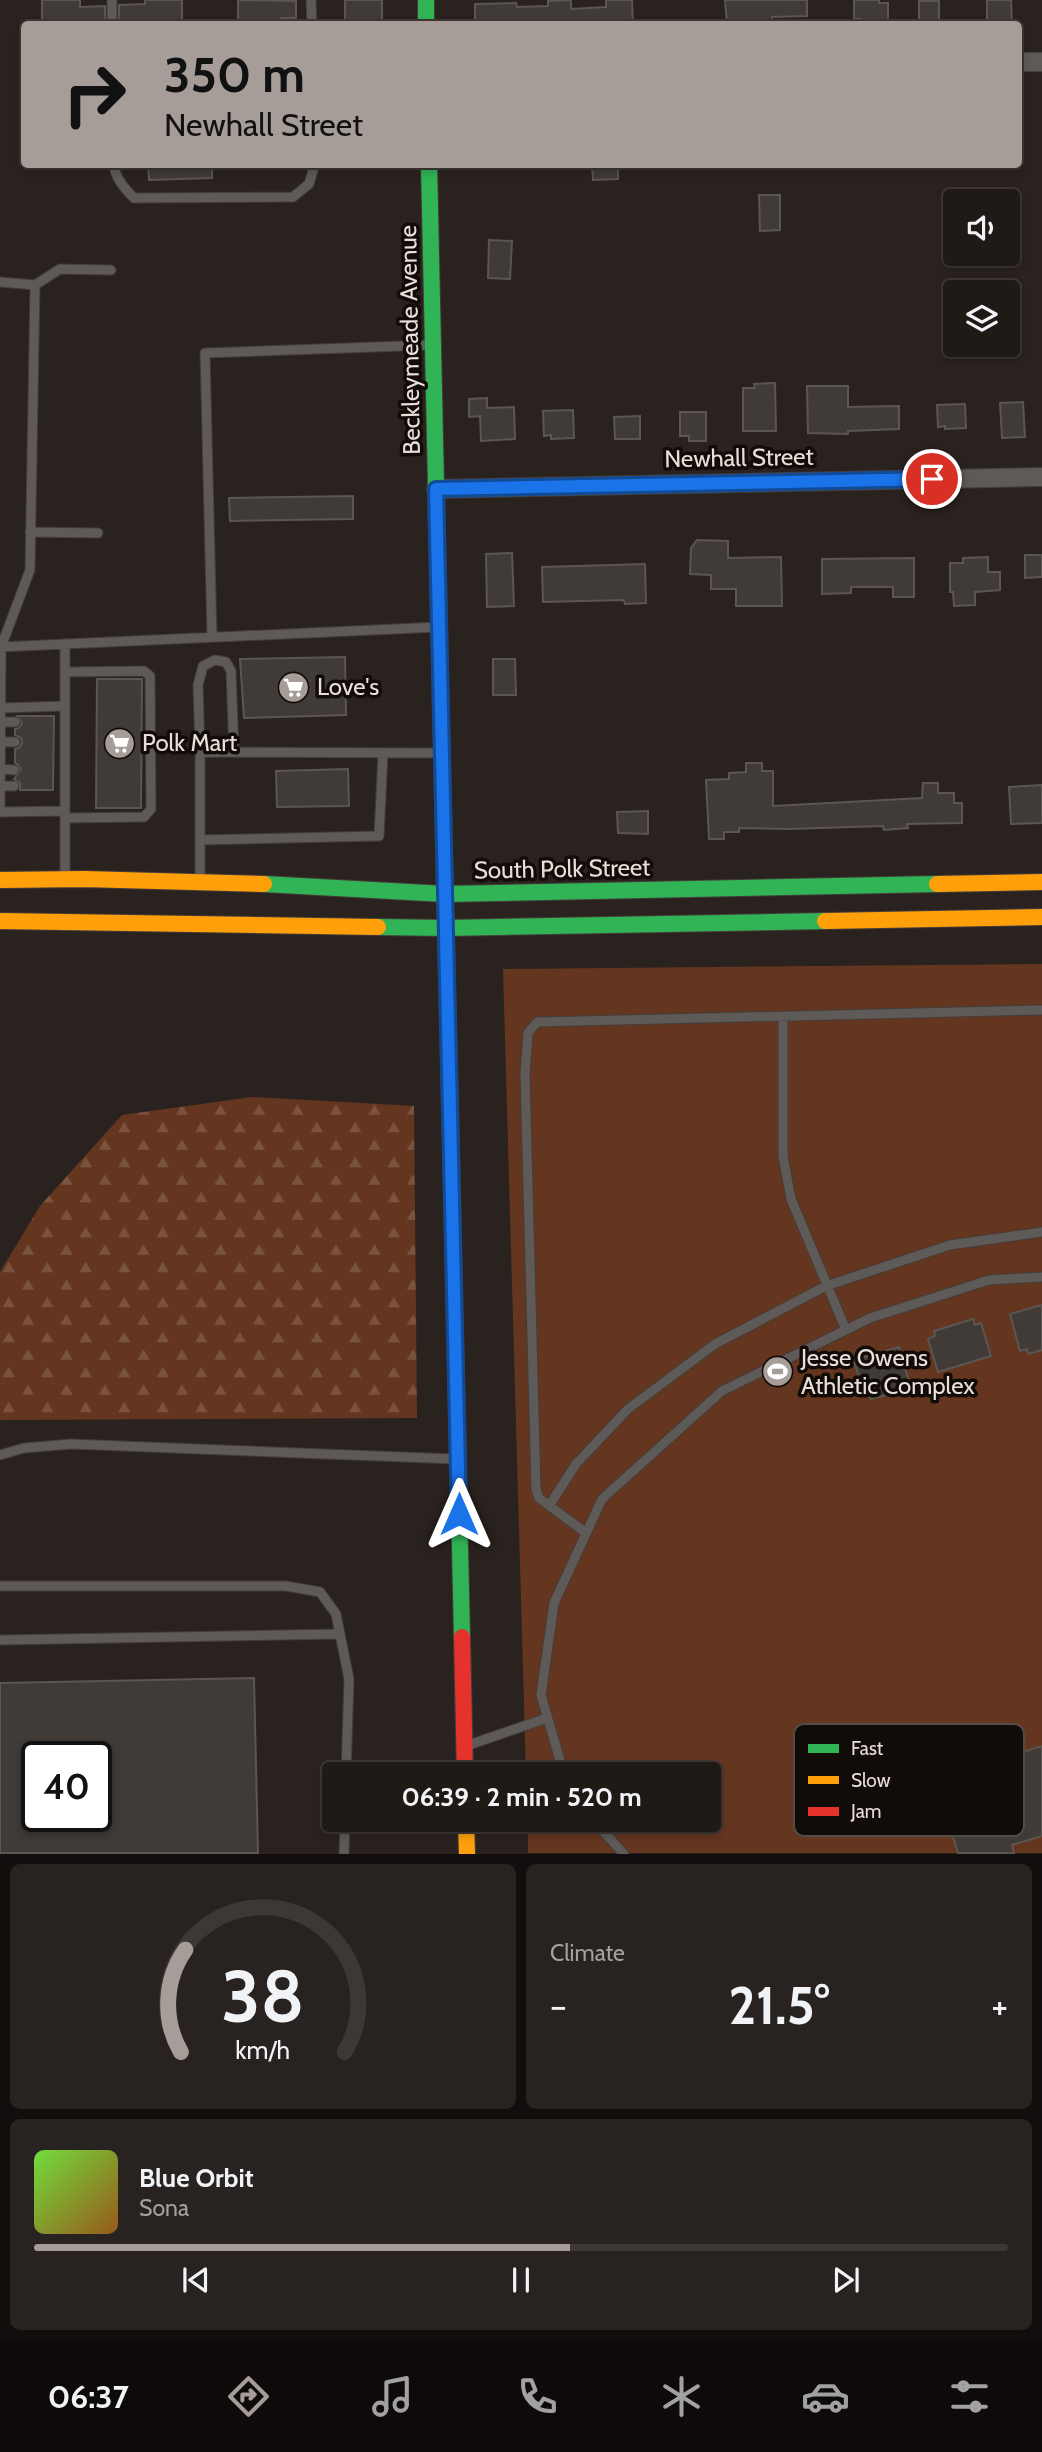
<!DOCTYPE html>
<html lang="en">
<head>
<meta charset="utf-8">
<style>
	body { margin:0; font-family:Cabin,sans-serif; background:#282320; color:#f1f3f6; height:100vh; display:flex; flex-direction:column; font-size:26px; white-space:nowrap }
	* { box-sizing:border-box; margin:0 }
	p { font-size:23px; color:#a2a1a1 }
	.icon { flex:none; width:38px; height:38px; fill:none; stroke:currentColor; stroke-width:2; stroke-linecap:round; stroke-linejoin:round }
	.map { position:relative; height:1854px; overflow:hidden }
	.sheet { display:flex; flex-direction:column; gap:10px; padding:10px; background:#120e0d; flex:1 }
	.sheet>* { flex:none }
	.hud { position:absolute; left:21px; top:21px; width:1001px; height:147px; border-radius:7px; box-shadow:0 4px 10px #0003,0 0 0 2px #3d3836; background:#a69d99; color:#111; overflow:hidden }
	.controls { position:absolute; left:943px; top:189px; display:grid; gap:14px }
	.controls a { display:grid; place-items:center; width:77px; height:77px; border-radius:7px; background:#201a17; box-shadow:0 4px 10px #0003,0 0 0 2px #3d3836; font-size:35px }
	.speed { position:absolute; left:21px; top:1741px; display:flex; gap:14px; font-size:35px; font-weight:700; text-align:center }
	.speed>* { display:grid; place-content:center; width:91px; height:91px; border-radius:50%; background:#201a17; box-shadow:0 4px 10px #0003,0 0 0 2px #3d3836; line-height:1 }
	.speed .limit { border:4px solid #111; border-radius:10px; background:#fff; color:#111 }
	.pin { position:absolute; display:grid; place-items:center; width:60px; height:60px; color:#fff; margin:-30px; border:4px solid #fff; border-radius:50%; box-shadow:0 2px 7px #0007 }
	.me { position:absolute; width:77px; margin:-38px; rotate:0deg; stroke-linejoin:round; filter:drop-shadow(0 0 5px #0008) }
	.turn { display:flex; align-items:center; gap:24px; height:147px; padding:0 28px; font-size:32px }
	.turn .icon { width:91px; height:91px; stroke-width:2.5 }
	.turn b { display:block; font-size:49px; line-height:60px }
	.big { font-size:52px; font-weight:700; line-height:1.1 }
	.sheet .tile { flex:1; display:flex; flex-direction:column; justify-content:center; gap:10px; min-width:0; padding:0 24px; border-radius:10px; background:#282320 }
	.sheet .dial { align-items:center; gap:0 }
	.dial svg { height:182px; overflow:visible; fill:none; stroke:#3d3836; stroke-width:7; stroke-linecap:round; text-anchor:middle }
	.dial text { fill:#f1f3f6; stroke:none }
	.song { display:flex; align-items:center; gap:21px }
	.cover { width:84px; height:84px; border-radius:10px; background:linear-gradient(135deg,hsl(100 70% 55%),hsl(30 70% 35%)) }
	.played { height:7px; border-radius:4px; background:linear-gradient(90deg,#a69d99 55%,#3d3836 55%) }
	.keys { display:flex; justify-content:space-around; direction:ltr }
	.heat { display:flex; justify-content:space-between; align-items:center; font-size:38px; direction:ltr }
	.sheet .tiles { flex:1; display:grid; gap:10px; grid-template-columns:1fr 1fr }
	.tile:last-child { grid-column:span 2 }
	.trip { position:absolute; left:322px; top:1762px; width:399px; height:70px; border-radius:7px; background:#201a17; box-shadow:0 4px 10px #0003,0 0 0 2px #3d3836; font-weight:700; line-height:70px; text-align:center }
	.menu { display:flex; height:112px; justify-content:space-around; align-items:center; background:#0d0a09; color:#a2a1a1 }
	.menu .icon { width:49px; height:49px }
	.menu .active { color:#a69d99 }
	.menu b { font-size:32px; color:#f1f3f6 }
	.map>svg:first-child { display:block }
	.forest { fill:url(#forest-firs) }
	.green { fill:#64361f }
	.building { fill:#403b37; stroke:#5b5652; stroke-width:2; fill-rule:evenodd }
	.lines { fill:none; stroke-linecap:round; stroke-linejoin:round }
	.lane-casing { stroke:#443d3a; stroke-width:11 }
	.street-casing { stroke:#443d3a; stroke-width:20 }
	.fast-casing { stroke:#443d3a; stroke-width:18 }
	.slow-casing { stroke:#443d3a; stroke-width:18 }
	.jam-casing { stroke:#443d3a; stroke-width:18 }
	.lane { stroke:#5e5a58; stroke-width:9 }
	.street { stroke:#5e5a58; stroke-width:18 }
	.fast { stroke:#30b455; stroke-width:16 }
	.slow { stroke:#ff9f0a; stroke-width:16 }
	.jam { stroke:#e5322d; stroke-width:16 }
	.route-casing { stroke:#114b97; stroke-width:18 }
	.route { stroke:#1a73e8; stroke-width:12 }
	.labels { text-anchor:middle; stroke-width:7; stroke-linejoin:round; paint-order:stroke }
	.street-label { font-size:24px; fill:#e8dfda; stroke:#120c09 }
	.poi-label { font-size:24px; fill:#e8dfda; stroke:#120c09; text-anchor:start }
	.key { fill:#120c09; stroke:#524b48; stroke-width:2 }
	.key-label { font-size:19px; fill:#e8dfda }
</style>
</head>
<body>
<div class="map">
<svg width="1042" height="1854" viewBox="0 0 1042 1854">
	<defs>
		<pattern id="forest-firs" width="22" height="20" patternUnits="userSpaceOnUse" patternTransform="scale(1.75)"><rect width="22" height="20" fill="#64361f"/><path d="M5 1l3.5 6h-7zM16 11l3.5 6h-7z" fill="#7a533f"/></pattern>
	</defs>
	<rect width="100%" height="100%" fill="#2a221f"/>
	<path class="forest" d="M252,1097L414,1106L417,1418L0,1420V1272L40,1206L122,1115Z"/>
	<path class="green" d="M1042,964V1853H528V1820H709V1774H526L503,969Z"/>
	<path class="building" d="M42,0H80V7L105,6V21H100V24H42Z
		M145,0H182V24H142V20L119,21V5L145,4Z
		M238,0L296,1V18H281L282,24H238Z
		M345,0H382V24H345Z
		M571,0V9L606,7V0H632L633,24H607V23L475,24V4L516,3L517,7L548,6V1Z
		M725,0H807V16L772,17V24H727Z
		M854,0H879V3H888V24H861V19H854Z
		M987,0H1011L1012,24H987Z
		M919,1H939V24H919Z
		M148,164H212V178L149,180Z
		M592,164H618V179L593,180Z
		M759,195H780V230L760,231Z
		M489,240L512,241L510,279L488,278Z
		M775,383L776,431H743V388H755L754,384Z
		M807,386H848V407L899,406V429L848,431V434L808,433Z
		M487,398V408L514,407L515,439L481,441L480,416L469,417V399Z
		M1023,402L1025,437L1002,438L1000,403Z
		M965,404L966,428L945,429V426L938,427L937,405Z
		M573,410L574,438L551,439V435L544,436L543,411Z
		M680,412H706V441H689V436H680Z
		M640,416V439H615L614,417Z
		M353,496V519L230,521L229,498Z
		M697,540L728,541V558L781,557L782,606H736V589H711V575L690,574L691,548Z
		M512,553L514,606L487,607L486,554Z
		M1025,555H1042V577L1025,578Z
		M988,557V572H1000V590L975,592V605L954,606L953,592H950V563H963V558Z
		M914,558V597H893V587H851V593L822,594V559Z
		M645,564L646,603L625,604L624,600L543,602L542,567Z
		M345,657L346,715L244,718L240,659Z
		M493,659H515L516,695H493Z
		M97,679H142L141,808H96Z
		M17,716H54L53,790H20V783L14,779L21,770L18,765L15,763V749L19,748L22,743L21,738L15,735V729L19,728L22,723Z
		M746,763H762V771H773V806L922,798L923,783H938V793H954V803H962V823L907,824L908,828L884,830L883,826L790,829L739,828V832H724V839H709L706,780L729,779V773L746,772Z
		M348,769L349,806L277,807L276,771Z
		M1042,785V823L1011,824L1009,787Z
		M648,811V834L618,833L617,812Z
		M1042,1305V1350L1028,1354L1027,1349L1020,1351L1010,1314Z
		M973,1319L975,1325L981,1323L991,1356L938,1372L928,1339L935,1336L934,1331Z
		M899,1347L909,1382L904,1384L906,1390L871,1399L870,1394L864,1396L854,1360Z
		M254,1678L258,1853H0V1683ZM37,1757H96V1816H37Z
		M1042,1746V1836L1012,1845L1014,1853H958L935,1779Z"/>
	<g class="lines">
		<defs>
			<path id="lane" d="M112,0V24
				M311,0L312,24
				M114,164C115,178 124,188 134,198L293,197L309,184L315,164
				M0,282L35,285L30,570L1,647L0,812L65,811
				M35,285L60,269L111,270
				M30,532L98,533
				M212,637L205,353L431,345
				M65,644V878
				M0,647L438,627
				M1,708L65,706
				M1,722H15
				M1,742H15
				M200,752L198,685L203,666L215,660L226,662L231,671L234,752
				M1,769L14,770
				M0,786H14
				M65,818L144,817L151,809L150,676L144,671L65,672
				M200,840L379,836L383,753
				M200,881V752L439,753
				M783,1017V1156L791,1199L846,1330
				M0,1455L24,1448L71,1444L455,1459
				M549,1506L576,1464L628,1409L715,1344L826,1286L950,1245L1042,1232
				M586,1533L539,1498L536,1489L525,1074L528,1033L537,1022L1042,1010
				M0,1586H286L320,1592L336,1614L349,1679L346,1774
				M0,1640L339,1634
				M466,1746L547,1718
				M514,1774L561,1764
				M564,1774L541,1695L554,1603L602,1499L722,1391L870,1318L989,1280L1042,1277
				M593,1820L624,1854
				M344,1854L345,1820"/>
			<path id="street" d="M1018,62H1042
				M436,489L1042,477"/>
			<path id="fast" d="M426,0V24
				M429,164L444,851
				M264,884L445,894L937,884
				M378,927L446,928L825,921
				M451,1147L462,1637"/>
			<path id="slow" d="M0,880L84,879L264,884
				M937,884L1042,882
				M0,921L378,927
				M825,921L1042,917
				M466,1820L467,1854"/>
			<path id="jam" d="M444,851L451,1147
				M462,1637L465,1774"/>
		</defs>
		<use href="#lane" class="lane-casing"/>
		<use href="#street" class="street-casing"/>
		<use href="#fast" class="fast-casing"/>
		<use href="#slow" class="slow-casing"/>
		<use href="#jam" class="jam-casing"/>
		<use href="#lane" class="lane"/>
		<use href="#street" class="street"/>
		<use href="#fast" class="fast"/>
		<use href="#slow" class="slow"/>
		<use href="#jam" class="jam"/>
	</g>
	<g class="lines">
		<defs>
			<path id="route" d="M459,1514L436,489L932,479"/>
		</defs>
		<use href="#route" class="route-casing"/>
		<use href="#route" class="route"/>
	</g>
	<defs>
		<symbol id="supermarket-disc" viewBox="-11 -11 22 22"><circle r="9.5" fill="#a69d99" stroke="#120c09"/><path d="M-6-5.5h2.5l.6 2H6L4.5 2H-2.5L-4.4-4H-6ZM-1.5 3.2a1.3 1.3 0 1 0 .1 0ZM3 3.2a1.3 1.3 0 1 0 .1 0Z" fill="#fff"/></symbol>
		<symbol id="stadium-disc" viewBox="-11 -11 22 22"><circle r="9.5" fill="#a69d99" stroke="#120c09"/><path d="M0-5a6.5 5 0 1 0 0 10a6.5 5 0 1 0 0-10ZM-3.5-1.8h7v3.6h-7Z" fill="#fff"/></symbol>
	</defs>
	<g fill-rule="evenodd">
		<use href="#supermarket-disc" x="276" y="670" width="35" height="35"/>
		<use href="#supermarket-disc" x="102" y="726" width="35" height="35"/>
		<use href="#stadium-disc" x="760" y="1354" width="35" height="35"/>
	</g>
	<g class="labels">
		<g class="street-label">
			<text transform="translate(410 340) rotate(-91)" y="8">Beckleymeade Avenue</text>
			<text transform="translate(739 458) rotate(-1)" y="8">Newhall Street</text>
			<text transform="translate(562 869) rotate(-1)" y="8">South Polk Street</text>
		</g>
		<g class="poi-label">
			<text x="317" y="695">Love's</text>
			<text x="142" y="751">Polk Mart</text>
			<text x="801" y="1366">Jesse Owens<tspan x="801" dy="28">Athletic Complex</tspan></text>
		</g>
	</g>
	<rect x="794" y="1724" width="230" height="112" rx="10" class="key"/>
	<rect x="808" y="1744" width="31" height="9" fill="#30b455"/>
	<rect x="808" y="1776" width="31" height="8" fill="#ff9f0a"/>
	<rect x="808" y="1807" width="31" height="9" fill="#e5322d"/>
	<g class="key-label">
		<text x="851" y="1755">Fast</text>
		<text x="851" y="1787">Slow</text>
		<text x="851" y="1818">Jam</text>
	</g>
</svg>
<div class="controls">
<a><svg class="icon" aria-label="sound" viewBox="0 0 24 24"><path d="M4 9h4l5-4v14l-5-4H4zM17 9q2 3 0 6"/></svg></a>
<a><svg class="icon" aria-label="layers" viewBox="0 0 24 24"><path d="M12 4l9 5-9 5-9-5zM3 14l9 5 9-5"/></svg></a>
</div>
<div class="speed"><div class="limit">40</div></div>
<div class="pin" style="left:932px;top:479px;background:#d93025"><svg class="icon" aria-label="arrive" viewBox="0 0 24 24"><path d="M6 21V4h12l-3 4 3 4H6"/></svg></div>
<svg class="me" style="left:459px;top:1514px" viewBox="-20 -20 40 40"><path d="M0-17L14 15 0 8-14 15z" fill="#1a73e8" stroke="#fff" stroke-width="4"/></svg>
<div class="trip">06:39 · 2 min · 520 m</div>
<div class="hud">
<div class="turn"><svg class="icon" aria-label="right" viewBox="0 0 24 24"><path d="M7 20v-9h11M14 6l5 5-5 5"/></svg><div><b>350 m</b>Newhall Street</div></div>
</div>
</div>
<section class="sheet">
<div class="tiles">
<div class="tile dial"><svg viewBox="0 0 100 80">
<path d="M14 69A42 42 0 1 1 86 69"/>
<path d="M14 69A42 42 0 0 1 16 24" stroke="#a69d99"/>
<text x="50" y="56" font-size="32" font-weight="700">38</text>
<text x="50" y="72" font-size="11">km/h</text>
</svg></div>
<div class="tile"><p>Climate</p>
<div class="heat"><a>−</a><b class="big">21.5°</b><a>+</a></div>
</div>
<div class="tile">
<div class="song"><i class="cover"></i><div><b>Blue Orbit</b><p>Sona</p></div></div>
<div class="played"></div>
<div class="keys"><svg class="icon" aria-label="previous" viewBox="0 0 24 24"><path d="M18 5L8 12l10 7zM5 5v14"/></svg><svg class="icon" aria-label="pause" viewBox="0 0 24 24"><path d="M8 5v14M16 5v14"/></svg><svg class="icon" aria-label="next" viewBox="0 0 24 24"><path d="M6 5l10 7-10 7zM19 5v14"/></svg></div>
</div>
</div>
</section>
<nav class="menu">
<b>06:37</b>
<svg class="icon active" aria-label="directions" viewBox="0 0 24 24"><path d="M12 3l9 9-9 9-9-9zM9 14v-3h6M13 9l2 2-2 2"/></svg>
<svg class="icon" aria-label="music" viewBox="0 0 24 24"><path d="M9 18V5l10-2v13"/><circle cx="6" cy="18" r="3"/><circle cx="16" cy="16" r="3"/></svg>
<svg class="icon" aria-label="phone" viewBox="0 0 24 24"><path d="M5 4h4l2 5-3 2q2 4 5 5l2-3 5 2v4C11 20 4 13 5 4z"/></svg>
<svg class="icon" aria-label="climate" viewBox="0 0 24 24"><path d="M12 3v18M4 7l16 10M4 17L20 7"/></svg>
<svg class="icon" aria-label="car" viewBox="0 0 24 24"><path d="M5 17H2v-5l4-1 3-4h7l3 4 3 1v5h-3M9 17h6M6 11h13"/><circle cx="7" cy="17" r="2"/><circle cx="17" cy="17" r="2"/></svg>
<svg class="icon" aria-label="filters" viewBox="0 0 24 24"><path d="M4 7h16M4 17h16"/><circle cx="9" cy="7" r="2"/><circle cx="15" cy="17" r="2"/></svg>
</nav>
</body>
</html>
